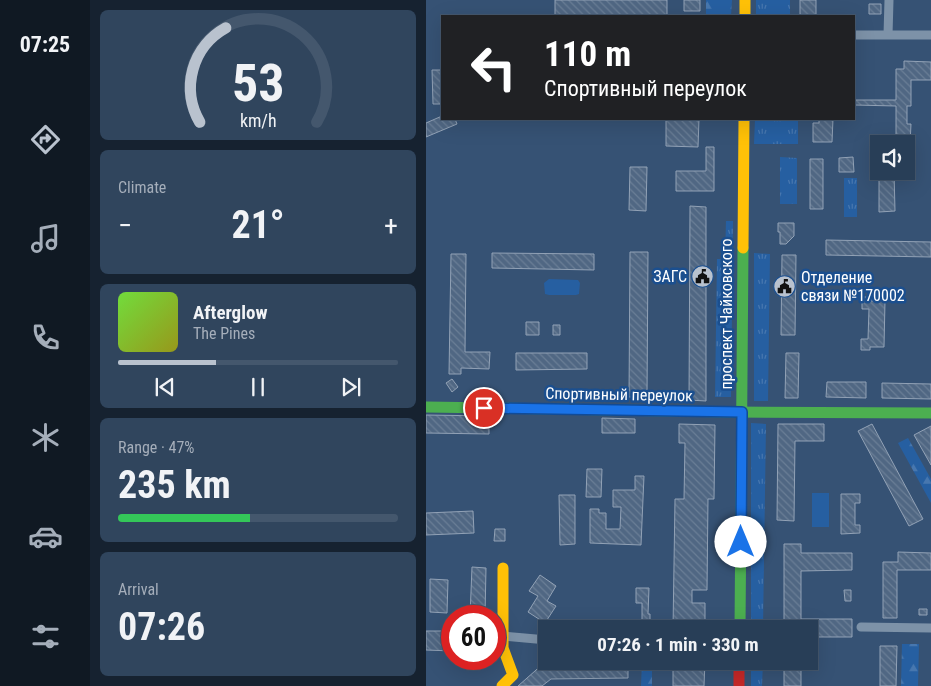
<!DOCTYPE html>
<html lang="en">
<head>
<meta charset="utf-8">
<style>
	body { margin:0; font-family:"Roboto Condensed",sans-serif; background:#30455d; color:#f1f3f6; height:100vh; display:flex; flex-direction:column; font-size:19px; white-space:nowrap }
	* { box-sizing:border-box; margin:0 }
	p { font-size:16px; color:#a5aeba }
	.icon { flex:none; width:28px; height:28px; fill:none; stroke:currentColor; stroke-width:2; stroke-linecap:round; stroke-linejoin:round }
	.map { position:relative; flex:1; overflow:hidden }
	.details { display:flex; flex-direction:column; gap:10px; padding:10px; background:#162230; width:336px }
	.details>* { flex:none }
	.top-card { position:absolute; left:15px; top:15px; width:414px; height:105px; border-radius:0px; box-shadow:0 5px 20px #0002,0 0 0 1px #44576d; background:#202124; color:#fff; overflow:hidden }
	.fabs { position:absolute; left:444px; top:135px; display:grid; gap:10px }
	.fabs a { display:grid; place-items:center; width:45px; height:45px; border-radius:0px; background:#283e57; box-shadow:0 5px 20px #0002,0 0 0 1px #44576d; font-size:25px }
	.speed { position:absolute; left:15px; top:605px; display:flex; gap:10px; font-size:25px; font-weight:700; text-align:center }
	.speed>* { display:grid; place-content:center; width:65px; height:65px; border-radius:50%; background:#283e57; box-shadow:0 5px 20px #0002,0 0 0 1px #44576d; line-height:1 }
	.speed .limit { border:8px solid #d22; background:#fff; color:#111 }
	.pin { position:absolute; display:grid; place-items:center; width:42px; height:42px; color:#fff; margin:-21px; border:2px solid #fff; border-radius:50%; box-shadow:0 1px 5px #0007 }
	.me { position:absolute; width:55px; margin:-28px; rotate:0deg; stroke-linejoin:round; filter:drop-shadow(0 0 4px #0008) }
	.turn { display:flex; align-items:center; gap:18px; height:105px; padding:0 20px; font-size:22px }
	.turn .icon { width:65px; height:65px; stroke-width:2.5 }
	.turn b { display:block; font-size:35px; line-height:42px }
	.big { font-size:38px; font-weight:700; line-height:1.1 }
	.details .tile { flex:1; display:flex; flex-direction:column; justify-content:center; gap:8px; min-width:0; padding:0 18px; border-radius:8px; background:#30455d }
	.details .dial { align-items:center; gap:0 }
	.dial svg { height:130px; overflow:visible; fill:none; stroke:#44576d; stroke-width:7; stroke-linecap:round; text-anchor:middle }
	.dial text { fill:#f1f3f6; stroke:none }
	.song { display:flex; align-items:center; gap:15px }
	.cover { width:60px; height:60px; border-radius:8px; background:linear-gradient(135deg,hsl(100 70% 55%),hsl(60 70% 35%)) }
	.played { height:5px; border-radius:2px; background:linear-gradient(90deg,#b9c2ce 35%,#44576d 35%) }
	.keys { display:flex; justify-content:space-around; direction:ltr }
	.heat { display:flex; justify-content:space-between; align-items:center; font-size:28px; direction:ltr }
	.charge { height:8px; border-radius:4px; background:linear-gradient(90deg,#34c759 47%,#44576d 0) }
	.trip { position:absolute; left:112px; top:620px; width:280px; height:50px; border-radius:0px; background:#283e57; box-shadow:0 5px 20px #0002,0 0 0 1px #44576d; font-weight:700; line-height:50px; text-align:center }
	main { display:flex; flex:1; min-height:0 }
	.menu { display:flex; flex-direction:column; width:90px; justify-content:space-around; align-items:center; background:#101923; color:#a5aeba }
	.menu .icon { width:35px; height:35px }
	.menu .active { color:#b9c2ce }
	.menu b { font-size:22px; color:#f1f3f6 }
	.map>svg:first-child { display:block }
	.grass { fill:url(#grass-tufts) }
	.forest { fill:url(#forest-firs) }
	.pitch { fill:#265fa1 }
	.building { fill:url(#building-back-hatch); stroke:#92a2b6 }
	.lines { fill:none; stroke-linecap:round; stroke-linejoin:round }
	.street { stroke:#7d92a8; stroke-width:9 }
	.fast { stroke:#4caf50; stroke-width:11 }
	.slow { stroke:#ffc107; stroke-width:11 }
	.jam { stroke:#c62828; stroke-width:11 }
	.route-casing { stroke:#114b97; stroke-width:12 }
	.route { stroke:#1a73e8; stroke-width:9 }
	.labels { text-anchor:middle; stroke-width:5; stroke-linejoin:round; paint-order:stroke }
	.poi-label { font-size:16px; fill:#fff; stroke:#1b4f8f; text-anchor:end }
	.street-label { font-size:16px; fill:#fff; stroke:#1b4f8f }
</style>
</head>
<body>
<main>
<nav class="menu">
<b>07:25</b>
<svg class="icon active" aria-label="directions" viewBox="0 0 24 24"><path d="M12 3l9 9-9 9-9-9zM9 14v-3h6M13 9l2 2-2 2"/></svg>
<svg class="icon" aria-label="music" viewBox="0 0 24 24"><path d="M9 18V5l10-2v13"/><circle cx="6" cy="18" r="3"/><circle cx="16" cy="16" r="3"/></svg>
<svg class="icon" aria-label="phone" viewBox="0 0 24 24"><path d="M5 4h4l2 5-3 2q2 4 5 5l2-3 5 2v4C11 20 4 13 5 4z"/></svg>
<svg class="icon" aria-label="climate" viewBox="0 0 24 24"><path d="M12 3v18M4 7l16 10M4 17L20 7"/></svg>
<svg class="icon" aria-label="car" viewBox="0 0 24 24"><path d="M5 17H2v-5l4-1 3-4h7l3 4 3 1v5h-3M9 17h6M6 11h13"/><circle cx="7" cy="17" r="2"/><circle cx="17" cy="17" r="2"/></svg>
<svg class="icon" aria-label="filters" viewBox="0 0 24 24"><path d="M4 7h16M4 17h16"/><circle cx="9" cy="7" r="2"/><circle cx="15" cy="17" r="2"/></svg>
</nav>
<section class="details">
<div class="tile dial"><svg viewBox="0 0 100 80">
<path d="M14 69A42 42 0 1 1 86 69"/>
<path d="M14 69A42 42 0 0 1 30 11" stroke="#b9c2ce"/>
<text x="50" y="56" font-size="32" font-weight="700">53</text>
<text x="50" y="72" font-size="11">km/h</text>
</svg></div>
<div class="tile"><p>Climate</p>
<div class="heat"><a>−</a><b class="big">21°</b><a>+</a></div>
</div>
<div class="tile">
<div class="song"><i class="cover"></i><div><b>Afterglow</b><p>The Pines</p></div></div>
<div class="played"></div>
<div class="keys"><svg class="icon" aria-label="previous" viewBox="0 0 24 24"><path d="M18 5L8 12l10 7zM5 5v14"/></svg><svg class="icon" aria-label="pause" viewBox="0 0 24 24"><path d="M8 5v14M16 5v14"/></svg><svg class="icon" aria-label="next" viewBox="0 0 24 24"><path d="M6 5l10 7-10 7zM19 5v14"/></svg></div>
</div>
<div class="tile"><p>Range · 47%</p><b class="big">235 km</b><div class="charge"></div></div>
<div class="tile"><p>Arrival</p><b class="big">07:26</b></div>
</section>
<div class="map">
<svg width="505" height="686" viewBox="0 0 505 686">
	<defs>
		<pattern id="grass-tufts" width="24" height="20" patternUnits="userSpaceOnUse" patternTransform="scale(1.25)"><rect width="24" height="20" fill="#265fa1"/><path d="M3 7l-1-3M5 7V3M7 7l1-3M15 17l-1-3M17 17v-4M19 17l1-3" fill="none" stroke="#4777af"/></pattern>
		<pattern id="forest-firs" width="22" height="20" patternUnits="userSpaceOnUse" patternTransform="scale(1.25)"><rect width="22" height="20" fill="#265fa1"/><path d="M5 1l3.5 6h-7zM16 11l3.5 6h-7z" fill="#4777af"/></pattern>
		<pattern id="building-back-hatch" width="6" height="6" patternUnits="userSpaceOnUse" patternTransform="scale(1.25)"><rect width="6" height="6" fill="#506783"/><path d="M-1 5l2 2M0 0l6 6M5-1l2 2" fill="none" stroke="#6a7e96"/></pattern>
	</defs>
	<rect width="100%" height="100%" fill="#365274"/>
	<path class="grass" d="M330,0H364V16H330Z
		M329,119H372V144H328Z
		M354,157L371,158V204H354Z
		M418,178H431V217H418Z
		M300,221H307L305,397H289L291,259H299Z
		M328,253L344,254L342,401H328Z
		M325,423L340,424L337,629H325Z
		M325,661H337L336,686H325Z"/>
	<path class="forest" d="M280,0H306L305,16H280Z
		M482,438L505,479V503L472,443Z
		M476,644H493L492,686H475Z
		M216,661H226V686H215Z"/>
	<path class="pitch" d="M123,279L152,280L154,283L153,294L150,295H123L119,294L118,283Z
		M386,493H403V527H386Z"/>
	<path class="building" d="M129,0H241V16H129Z
		M258,0H274V11H258Z
		M374,0H390V16H374Z
		M443,4H455V14H443Z
		M478,61L505,62V80H485V106H481V124H485L484,144H470V106L428,105V100H470V69H478Z
		M6,70H16V104H7Z
		M16,116V119H29L31,124L0,137V123Z
		M240,119H273L272,147L240,146Z
		M393,119H407L406,142H387V123H393Z
		M280,147H288V191H250V171H280Z
		M427,157L428,172H413V158Z
		M384,159H397V209H384Z
		M204,167H221L220,211L203,210Z
		M453,171H468L469,211L453,212Z
		M264,206L280,207V401L263,400Z
		M352,223H368V236L360,244H354V232H352Z
		M400,240L505,242V257L400,255Z
		M204,252H222L221,397H203Z
		M66,253L168,254V270L66,268Z
		M25,254H40L39,352H64L63,369L35,368V374H23Z
		M356,255H370L369,335H355Z
		M436,297H445V301H459L458,347H444V350H435V339H442L443,309H436Z
		M100,322H113V335H100Z
		M127,325H134V335H127Z
		M90,353H161V369L90,370Z
		M360,353H373L372,398H359Z
		M26,379L32,387L26,392L20,383Z
		M401,382H440V398L400,397Z
		M456,383L505,384V399L456,398Z
		M0,415L63,416V434L0,433Z
		M176,418L209,419V433H176Z
		M253,424L289,425L288,499H282L281,590H266V603H279V629H247L249,499H258L259,443H253Z
		M352,424H398V441H369L368,521L351,520Z
		M446,424L497,519L483,526L432,431Z
		M505,426V465L488,435Z
		M161,469H176L175,497H160Z
		M209,476H218L215,545L164,543V509H173V513H180V529H194L195,507H187V490H209Z
		M415,494H434V503H429V525H434V533L415,534Z
		M133,495H149V544L134,545Z
		M47,511L48,533L0,535V513Z
		M69,529H79V541H68Z
		M358,544H375V553H426V570L375,571V619H426V637H384V629H358Z
		M472,552L505,553V570H471V618H457V562H472Z
		M46,567L60,568L59,616H44Z
		M114,575L130,586L121,601L130,606L119,623L102,612L112,596L103,591Z
		M4,579L22,580L21,613L4,612Z
		M210,588H223L222,614H224V629H216V603H210Z
		M418,590H425V601H419Z
		M493,609H501V615H493Z
		M0,631H26V651L0,650Z
		M454,646H471L470,686H454Z
		M247,661H279L278,686H247Z
		M358,661H375V686H358Z
		M118,663H202V678L125,679L116,686H92Z"/>
	<g class="lines">
		<path class="street" d="M428,35H505
			M462,35L463,0
			M435,627L505,628
			M77,636L121,640"/>
		<path class="fast" d="M0,407L307,412L505,413
			M314,629L317,248"/>
		<path class="slow" d="M319,0V16
			M317,248L318,119
			M76,686L87,675L77,648V568"/>
		<path class="jam" d="M313,661V686"/>
	</g>
	<g class="lines">
		<defs>
			<path id="route" d="M58,408L316,412L315,542"/>
		</defs>
		<use href="#route" class="route-casing"/>
		<use href="#route" class="route"/>
	</g>
	<defs>
		<symbol id="civic-disc" viewBox="-11 -11 22 22"><circle r="9.5" fill="#b9c2ce" stroke="#1b4f8f"/><path d="M-.6-6.5H3V-4.5H.6V-3L4-1V1h2V6H-6V1h2V-1L-.6-3ZM-1.2 2.5V6h2.4V2.5Z" fill="#111"/></symbol>
	</defs>
	<g fill-rule="evenodd">
		<use href="#civic-disc" x="264" y="264" width="25" height="25"/>
		<use href="#civic-disc" x="346" y="274" width="25" height="25"/>
	</g>
	<g class="labels">
		<g class="poi-label">
			<text x="261" y="282">ЗАГС</text>
			<text x="375" y="283" text-anchor="start">Отделение<tspan x="375" dy="18">связи №170002</tspan></text>
		</g>
		<g class="street-label">
			<text transform="translate(300 314) rotate(-90)" y="6">проспект Чайковского</text>
			<text transform="translate(193 394) rotate(1)" y="6">Спортивный переулок</text>
		</g>
	</g>
</svg>
<div class="fabs">
<a><svg class="icon" aria-label="sound" viewBox="0 0 24 24"><path d="M4 9h4l5-4v14l-5-4H4zM17 9q2 3 0 6"/></svg></a>
</div>
<div class="speed"><div class="limit">60</div></div>
<div class="pin" style="left:58px;top:408px;background:#d93025"><svg class="icon" aria-label="arrive" viewBox="0 0 24 24"><path d="M6 21V4h12l-3 4 3 4H6"/></svg></div>
<svg class="me" style="left:315px;top:542px" viewBox="-20 -20 40 40"><circle r="19" fill="#fff"/><path d="M0-13L10 11 0 6-10 11z" fill="#1a73e8"/></svg>
<div class="trip">07:26 · 1 min · 330 m</div>
<div class="top-card">
<div class="turn"><svg class="icon" aria-label="left" viewBox="0 0 24 24"><path d="M17 20v-9H6M10 6l-5 5 5 5"/></svg><div><b>110 m</b>Спортивный переулок</div></div>
</div>
</div>
</main>
</body>
</html>
